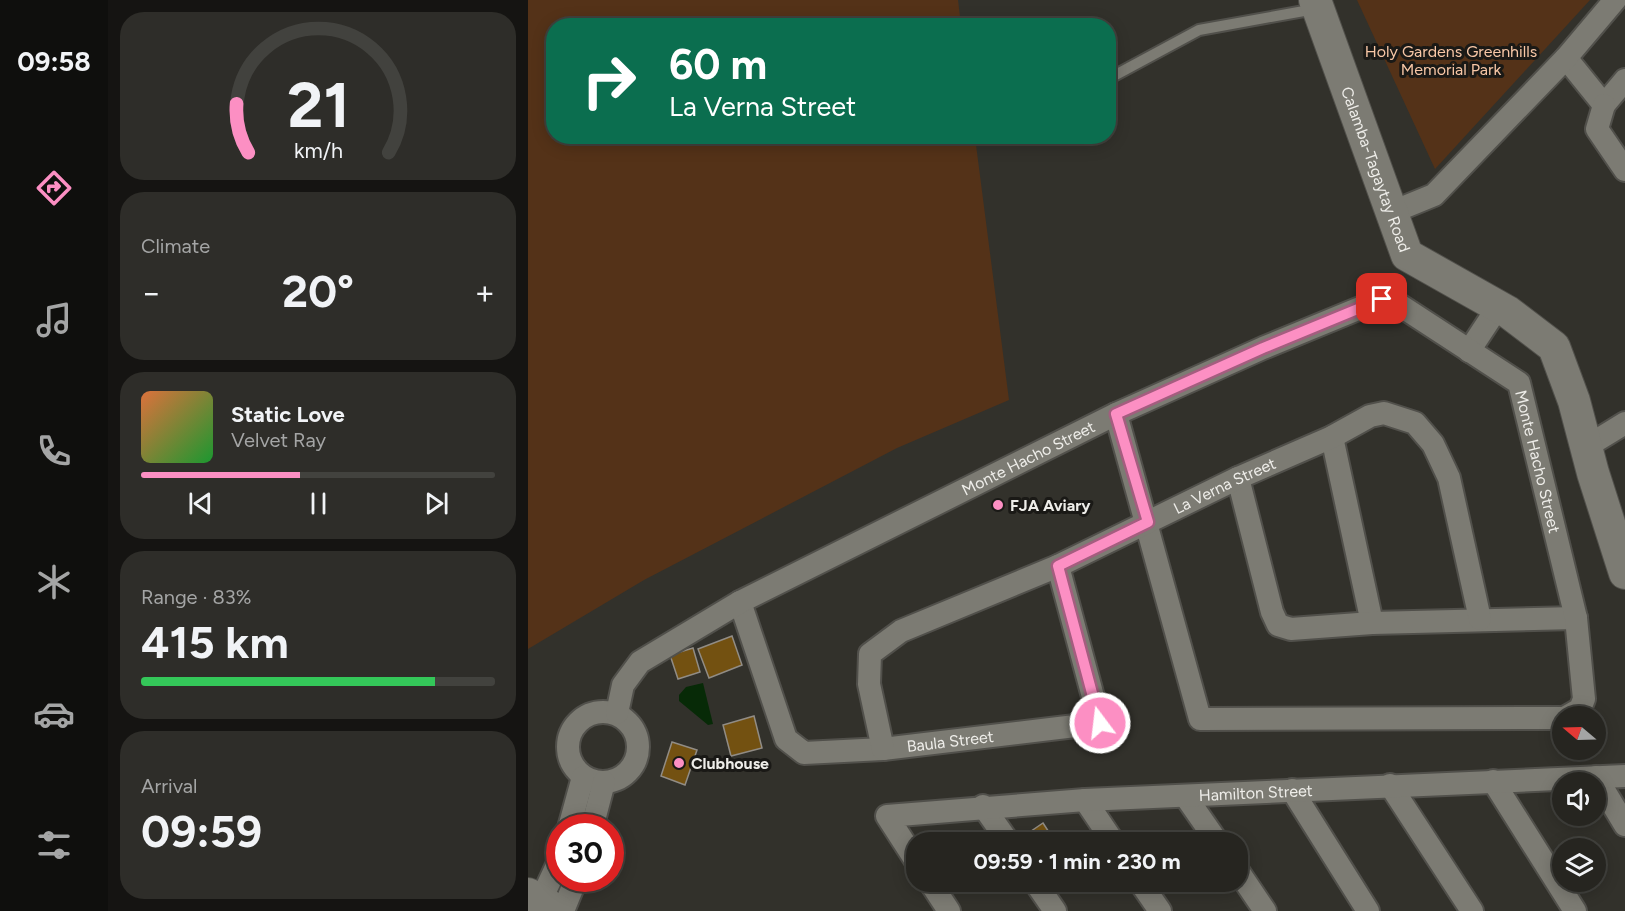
<!DOCTYPE html>
<html lang="en">
<head>
<meta charset="utf-8">
<style>
	body { margin:0; font-family:Figtree,sans-serif; background:#2e2d29; color:#f1f3f6; height:100vh; display:flex; flex-direction:column; font-size:22px; white-space:nowrap }
	* { box-sizing:border-box; margin:0 }
	p { font-size:20px; color:#a4a5a5 }
	.icon { flex:none; width:33px; height:33px; fill:none; stroke:currentColor; stroke-width:2; stroke-linecap:round; stroke-linejoin:round }
	.map { position:relative; flex:1; overflow:hidden }
	.side { display:flex; flex-direction:column; gap:12px; padding:12px; background:#151412; width:420px }
	.side>* { flex:none }
	.hud { position:absolute; left:18px; top:18px; width:570px; height:126px; border-radius:24px; box-shadow:0 3px 15px #0003,0 0 0 2px #42423e; background:#0b6e4f; color:#fff; overflow:hidden }
	.needle { width:39px; rotate:289deg }
	.buttons { position:absolute; left:1024px; top:706px; display:grid; gap:12px }
	.buttons a { display:grid; place-items:center; width:54px; height:54px; border-radius:50%; background:#262520; box-shadow:0 3px 15px #0003,0 0 0 2px #42423e; font-size:30px }
	.speed { position:absolute; left:18px; top:814px; display:flex; gap:12px; font-size:30px; font-weight:700; text-align:center }
	.speed>* { display:grid; place-content:center; width:78px; height:78px; border-radius:50%; background:#262520; box-shadow:0 3px 15px #0003,0 0 0 2px #42423e; line-height:1 }
	.speed .limit { border:9px solid #d22; background:#fff; color:#111 }
	.pin { position:absolute; display:grid; place-items:center; width:51px; height:51px; color:#fff; margin:-26px; border-radius:12px; box-shadow:0 3px 9px #0006 }
	.me { position:absolute; width:66px; margin:-33px; rotate:345deg; stroke-linejoin:round; filter:drop-shadow(0 0 4px #0008) }
	.turn { display:flex; align-items:center; gap:21px; height:126px; padding:0 24px; font-size:27px }
	.turn .icon { width:78px; height:78px; stroke-width:2.5 }
	.turn b { display:block; font-size:42px; line-height:51px }
	.big { font-size:45px; font-weight:700; line-height:1.1 }
	.side .card { flex:1; display:flex; flex-direction:column; justify-content:center; gap:9px; min-width:0; padding:0 21px; border-radius:24px; background:#2e2d29 }
	.side .dial { align-items:center; gap:0 }
	.dial svg { height:156px; overflow:visible; fill:none; stroke:#42423e; stroke-width:7; stroke-linecap:round; text-anchor:middle }
	.dial text { fill:#f1f3f6; stroke:none }
	.song { display:flex; align-items:center; gap:18px }
	.cover { width:72px; height:72px; border-radius:9px; background:linear-gradient(135deg,hsl(20 70% 55%),hsl(130 70% 35%)) }
	.played { height:6px; border-radius:3px; background:linear-gradient(90deg,#fc8fc3 45%,#42423e 45%) }
	.keys { display:flex; justify-content:space-around; direction:ltr }
	.heat { display:flex; justify-content:space-between; align-items:center; font-size:33px; direction:ltr }
	.charge { height:9px; border-radius:4px; background:linear-gradient(90deg,#34c759 83%,#42423e 0) }
	.trip { position:absolute; left:378px; top:832px; width:342px; height:60px; border-radius:24px; background:#262520; box-shadow:0 3px 15px #0003,0 0 0 2px #42423e; font-weight:700; line-height:60px; text-align:center }
	main { display:flex; flex:1; min-height:0 }
	.menu { display:flex; flex-direction:column; width:108px; justify-content:space-around; align-items:center; background:#0f0f0d; color:#a4a5a5 }
	.menu .icon { width:42px; height:42px }
	.menu .selected { color:#fc8fc3 }
	.menu b { font-size:27px; color:#f1f3f6 }
	.map>svg:first-child { display:block }
	.green { fill:#543218 }
	.water { fill:#072a07 }
	.building { fill:#735111; stroke:#918c85; stroke-width:1.5 }
	.lines { fill:none; stroke-linecap:round; stroke-linejoin:round }
	.lane-casing { stroke:#51504b; stroke-width:14 }
	.street-casing { stroke:#51504b; stroke-width:26 }
	.secondary-casing { stroke:#51504b; stroke-width:34 }
	.lane { stroke:#7c7b73; stroke-width:10 }
	.street { stroke:#7c7b73; stroke-width:22 }
	.secondary { stroke:#7c7b73; stroke-width:32 }
	.route-casing { stroke:#a45d7f; stroke-width:15 }
	.route { stroke:#fc8fc3; stroke-width:10 }
	.poi-dot { fill:#fc8fc3; stroke:#1a1916; stroke-width:2 }
	.labels { text-anchor:middle; stroke-width:6; stroke-linejoin:round; paint-order:stroke }
	.park-label { font-size:16px; fill:#f8c7a6; stroke:#1a1916 }
	.street-label { font-size:16px; fill:#eeede9; stroke:#1a1916 }
	.poi-label { font-size:16px; font-weight:bold; fill:#eeede9; stroke:#1a1916; text-anchor:start }
</style>
</head>
<body>
<main>
<nav class="menu">
<b>09:58</b>
<svg class="icon selected" aria-label="directions" viewBox="0 0 24 24"><path d="M12 3l9 9-9 9-9-9zM9 14v-3h6M13 9l2 2-2 2"/></svg>
<svg class="icon" aria-label="music" viewBox="0 0 24 24"><path d="M9 18V5l10-2v13"/><circle cx="6" cy="18" r="3"/><circle cx="16" cy="16" r="3"/></svg>
<svg class="icon" aria-label="phone" viewBox="0 0 24 24"><path d="M5 4h4l2 5-3 2q2 4 5 5l2-3 5 2v4C11 20 4 13 5 4z"/></svg>
<svg class="icon" aria-label="climate" viewBox="0 0 24 24"><path d="M12 3v18M4 7l16 10M4 17L20 7"/></svg>
<svg class="icon" aria-label="car" viewBox="0 0 24 24"><path d="M5 17H2v-5l4-1 3-4h7l3 4 3 1v5h-3M9 17h6M6 11h13"/><circle cx="7" cy="17" r="2"/><circle cx="17" cy="17" r="2"/></svg>
<svg class="icon" aria-label="filters" viewBox="0 0 24 24"><path d="M4 7h16M4 17h16"/><circle cx="9" cy="7" r="2"/><circle cx="15" cy="17" r="2"/></svg>
</nav>
<section class="side">
<div class="card dial"><svg viewBox="0 0 100 80">
<path d="M14 69A42 42 0 1 1 86 69"/>
<path d="M14 69A42 42 0 0 1 8 44" stroke="#fc8fc3"/>
<text x="50" y="56" font-size="32" font-weight="700">21</text>
<text x="50" y="72" font-size="11">km/h</text>
</svg></div>
<div class="card"><p>Climate</p>
<div class="heat"><a>−</a><b class="big">20°</b><a>+</a></div>
</div>
<div class="card">
<div class="song"><i class="cover"></i><div><b>Static Love</b><p>Velvet Ray</p></div></div>
<div class="played"></div>
<div class="keys"><svg class="icon" aria-label="previous" viewBox="0 0 24 24"><path d="M18 5L8 12l10 7zM5 5v14"/></svg><svg class="icon" aria-label="pause" viewBox="0 0 24 24"><path d="M8 5v14M16 5v14"/></svg><svg class="icon" aria-label="next" viewBox="0 0 24 24"><path d="M6 5l10 7-10 7zM19 5v14"/></svg></div>
</div>
<div class="card"><p>Range · 83%</p><b class="big">415 km</b><div class="charge"></div></div>
<div class="card"><p>Arrival</p><b class="big">09:59</b></div>
</section>
<div class="map">
<svg width="1097" height="911" viewBox="0 0 1097 911">
	<rect width="100%" height="100%" fill="#32312b"/>
	<path class="green" d="M0,0H430L433,25L26,26V136L447,137L481,400L369,448L116,580L0,649Z
		M829,0H1062L907,169Z"/>
	<path class="water" d="M175,683L185,724L180,725L151,701V695L158,687Z"/>
	<path class="building" d="M204,636L214,665L181,678L170,649Z
		M165,648L172,672L150,679L142,655Z
		M226,716L234,748L203,756L195,725Z
		M144,742L169,750L157,785L133,776Z
		M515,823L528,843H500L496,836Z"/>
	<g class="lines">
		<defs>
			<path id="lane" d="M580,79L671,30L787,9"/>
			<g id="street">
				<path d="M1038,58L1076,105L1097,80"/>
				<path d="M1076,105L1069,129L1097,170"/>
				<path d="M862,213L906,195L1038,58L1087,0"/>
				<path d="M941,351L970,307"/>
				<path d="M588,414L672,719L1035,718"/>
				<path d="M804,437L844,623"/>
				<path d="M1058,447L1097,423"/>
				<path d="M710,478L744,612L750,625L763,629L844,623L1048,618"/>
				<path id="s1" d="M212,602L258,739L276,753L355,749L572,723L530,566"/>
				<circle cx="75" cy="747" r="35"/>
				<path id="s2" d="M89,713L95,685L112,662L212,602L588,414L735,348L854,299L873,306L991,383L1048,618L1056,699L1052,709L1038,717"/>
				<path id="s3" d="M355,749L341,684L342,654L373,631L530,566L710,478L804,437L842,416L856,413L887,423L905,444L921,478L952,619"/>
				<path d="M1068,777L1097,825"/>
				<path d="M965,781L1047,911"/>
				<path d="M862,785L944,911"/>
				<path d="M764,790L840,911"/>
				<path d="M658,797L690,843"/>
				<path d="M557,800L586,843"/>
				<path d="M455,806L481,843"/>
				<path d="M41,828L55,777"/>
				<path d="M64,828L76,782"/>
				<path id="s4" d="M388,861L359,816L557,800L1097,776"/>
				<path d="M710,871L737,911"/>
				<path d="M402,882L421,911"/>
				<path d="M507,882L527,911"/>
				<path d="M612,882L632,911"/>
				<path d="M12,902L32,859"/>
				<path d="M35,911L48,879"/>
			</g>
			<g id="secondary">
				<path id="s5" d="M787,0L879,255L980,312L1026,347L1046,401L1065,473L1097,573"/>
				<path d="M0,894L30,911"/>
			</g>
		</defs>
		<use href="#lane" class="lane-casing"/>
		<use href="#street" class="street-casing"/>
		<use href="#secondary" class="secondary-casing"/>
		<use href="#lane" class="lane"/>
		<use href="#street" class="street"/>
		<use href="#secondary" class="secondary"/>
	</g>
	<g class="lines">
		<defs>
			<path id="route" d="M572,723L530,566L620,522L588,414L735,348L854,299"/>
		</defs>
		<use href="#route" class="route-casing"/>
		<use href="#route" class="route"/>
	</g>
	<g class="poi-dot">
		<circle cx="470" cy="505" r="6"/>
		<circle cx="151" cy="763" r="6"/>
	</g>
	<g class="labels">
		<g class="park-label">
			<text x="923" y="57">Holy Gardens Greenhills<tspan x="923" dy="18">Memorial Park</tspan></text>
		</g>
		<g class="street-label">
			<text dy="6" stroke="none"><textPath href="#s5" startOffset="180">Calamba-Tagaytay Road</textPath></text>
			<text dy="6" stroke="none"><textPath href="#s2" startOffset="496">Monte Hacho Street</textPath></text>
			<text dy="6" stroke="none"><textPath href="#s2" startOffset="1126">Monte Hacho Street</textPath></text>
			<text dy="6" stroke="none"><textPath href="#s3" startOffset="490">La Verna Street</textPath></text>
			<text dy="6" stroke="none"><textPath href="#s1" startOffset="314">Baula Street</textPath></text>
			<text dy="6" stroke="none"><textPath href="#s4" startOffset="423">Hamilton Street</textPath></text>
		</g>
		<g class="poi-label">
			<text x="482" y="511">FJA Aviary</text>
			<text x="163" y="769">Clubhouse</text>
		</g>
	</g>
</svg>
<div class="buttons">
<a><svg class="needle" viewBox="-14 -14 28 28"><path d="M0-13l5 13h-10z" fill="#e53935"/><path d="M0 13l5-13h-10z" fill="#a4a5a5"/></svg></a>
<a><svg class="icon" aria-label="sound" viewBox="0 0 24 24"><path d="M4 9h4l5-4v14l-5-4H4zM17 9q2 3 0 6"/></svg></a>
<a><svg class="icon" aria-label="layers" viewBox="0 0 24 24"><path d="M12 4l9 5-9 5-9-5zM3 14l9 5 9-5"/></svg></a>
</div>
<div class="speed"><div class="limit">30</div></div>
<div class="pin" style="left:854px;top:299px;background:#d93025"><svg class="icon" aria-label="arrive" viewBox="0 0 24 24"><path d="M6 21V4h12l-3 4 3 4H6"/></svg></div>
<svg class="me" style="left:572px;top:723px" viewBox="-20 -20 40 40"><circle r="17" fill="#fc8fc3" stroke="#fff" stroke-width="3"/><path d="M0-11L8 9 0 5-8 9z" fill="#fff"/></svg>
<div class="trip">09:59 · 1 min · 230 m</div>
<div class="hud">
<div class="turn"><svg class="icon" aria-label="right" viewBox="0 0 24 24"><path d="M7 20v-9h11M14 6l5 5-5 5"/></svg><div><b>60 m</b>La Verna Street</div></div>
</div>
</div>
</main>
</body>
</html>
